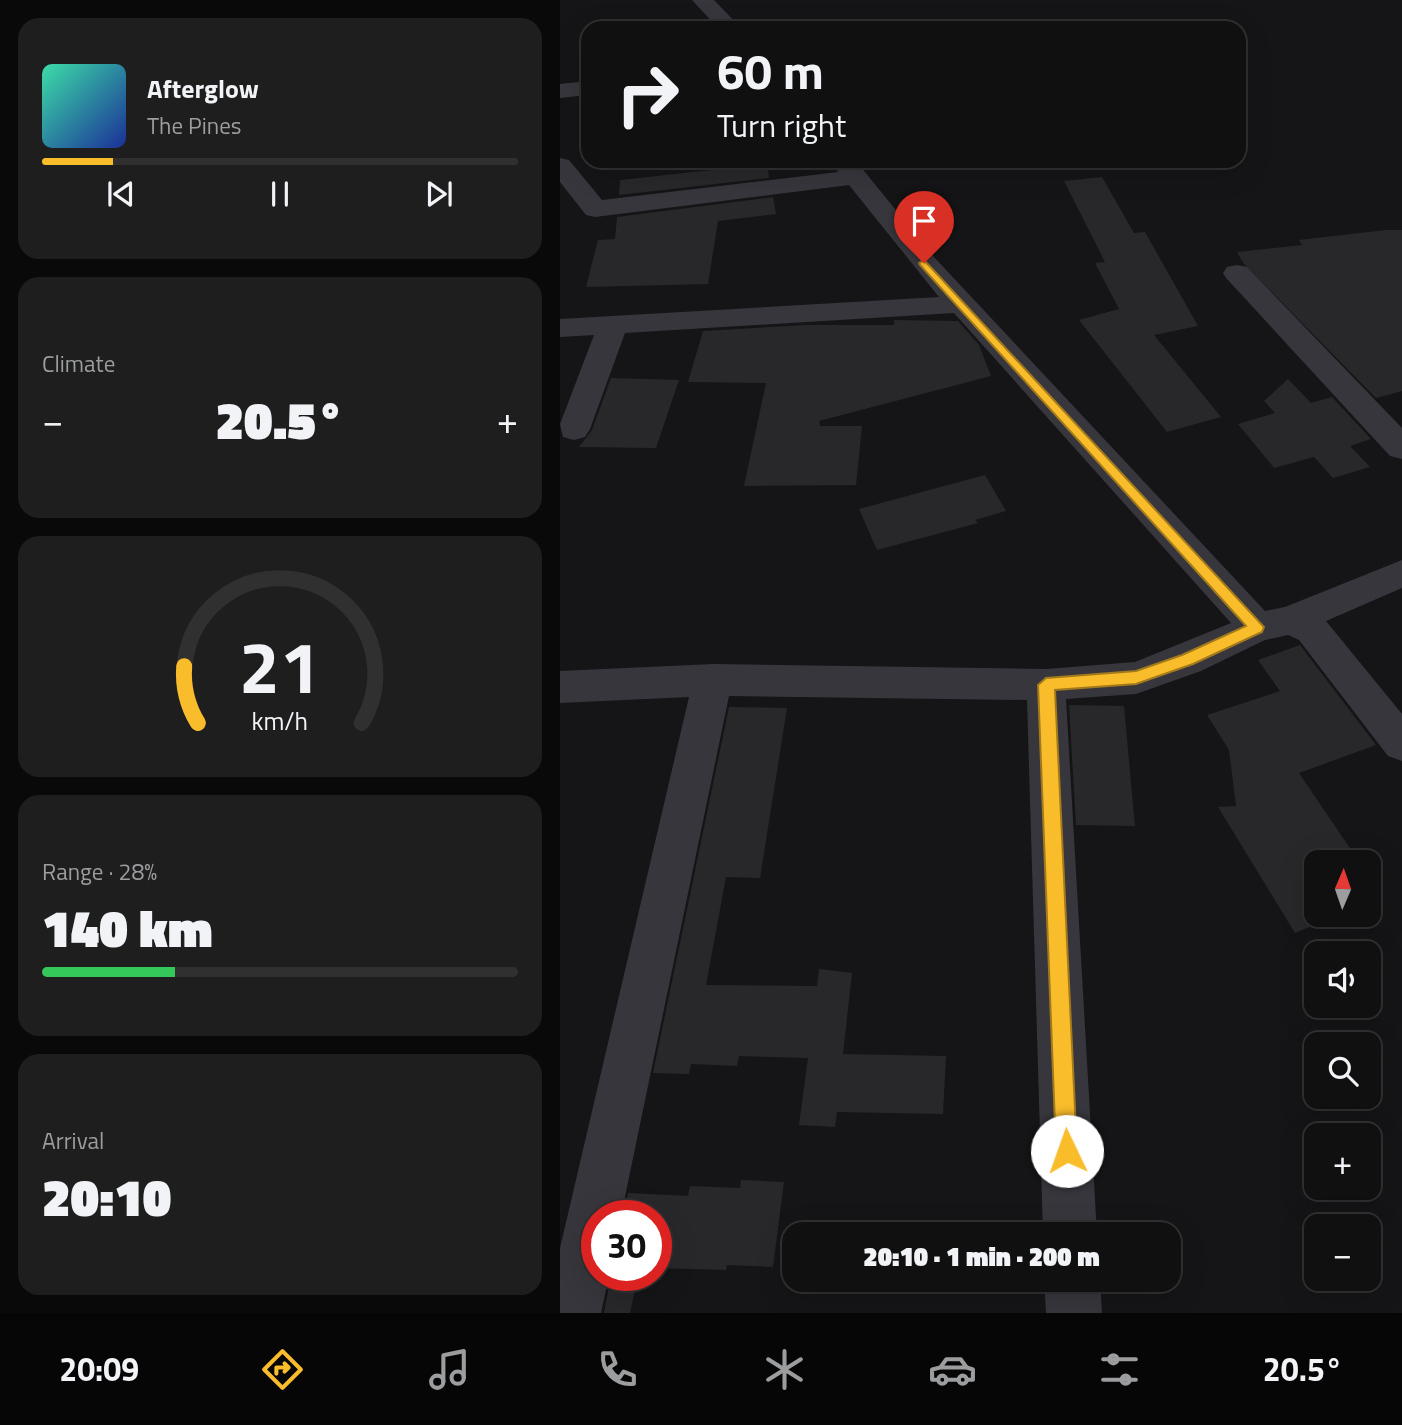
<!DOCTYPE html>
<html lang="en">
<head>
<meta charset="utf-8">
<style>
	body { margin:0; font-family:"Titillium Web",sans-serif; background:#1e1e1f; color:#f1f3f6; height:100vh; display:flex; flex-direction:column; font-size:26px; white-space:nowrap }
	* { box-sizing:border-box; margin:0 }
	p { font-size:23px; color:#9c9d9f }
	.icon { flex:none; width:38px; height:38px; fill:none; stroke:currentColor; stroke-width:2; stroke-linecap:round; stroke-linejoin:round }
	.map { position:relative; flex:1; overflow:hidden }
	.panel { display:flex; flex-direction:column; gap:18px; padding:18px; background:#090909; width:560px }
	.panel>* { flex:none }
	.guide { position:absolute; left:21px; top:21px; width:665px; height:147px; border-radius:21px; box-shadow:0 7px 28px #0002,0 0 0 2px #303031; background:#101011; color:#f1f3f6; overflow:hidden }
	.needle { width:46px; rotate:2deg }
	.buttons { position:absolute; left:744px; top:850px; display:grid; gap:14px }
	.buttons a { display:grid; place-items:center; width:77px; height:77px; border-radius:14px; background:#101011; box-shadow:0 7px 28px #0002,0 0 0 2px #303031; font-size:35px }
	.speed { position:absolute; left:21px; top:1200px; display:flex; gap:14px; font-size:35px; font-weight:700; text-align:center }
	.speed>* { display:grid; place-content:center; width:91px; height:91px; border-radius:50%; background:#101011; box-shadow:0 7px 28px #0002,0 0 0 2px #303031; line-height:1 }
	.speed .limit { border:10px solid #d22; background:#fff; color:#111 }
	.pin { position:absolute; display:grid; place-items:center; width:60px; height:60px; color:#fff; margin:-72px -30px; border-radius:50% 50% 50% 0; rotate:-45deg; box-shadow:0 0 7px #0007 }
	.pin .icon { rotate:45deg }
	.me { position:absolute; width:77px; margin:-38px; rotate:357deg; stroke-linejoin:round; filter:drop-shadow(0 0 5px #0008) }
	.turn { display:flex; align-items:center; gap:24px; height:147px; padding:0 21px; font-size:32px }
	.turn .icon { width:91px; height:91px; stroke-width:2.5 }
	.turn b { display:block; font-size:49px; line-height:60px }
	.big { font-size:52px; font-weight:800; line-height:1.1 }
	.panel .widget { flex:1; display:flex; flex-direction:column; justify-content:center; gap:10px; min-width:0; padding:0 24px; border-radius:21px; background:#1e1e1f }
	.panel .dial { align-items:center; gap:0 }
	.dial svg { height:182px; overflow:visible; fill:none; stroke:#303031; stroke-width:7; stroke-linecap:round; text-anchor:middle }
	.dial text { fill:#f1f3f6; stroke:none }
	.song { display:flex; align-items:center; gap:21px }
	.cover { width:84px; height:84px; border-radius:10px; background:linear-gradient(135deg,hsl(160 70% 55%),hsl(230 70% 35%)) }
	.played { height:7px; border-radius:4px; background:linear-gradient(90deg,#f9bc2b 15%,#303031 15%) }
	.keys { display:flex; justify-content:space-around; direction:ltr }
	.heat { display:flex; justify-content:space-between; align-items:center; font-size:38px; direction:ltr }
	.charge { height:10px; border-radius:5px; background:linear-gradient(90deg,#34c759 28%,#303031 0) }
	.trip { position:absolute; left:222px; top:1222px; width:399px; height:70px; border-radius:21px; background:#101011; box-shadow:0 7px 28px #0002,0 0 0 2px #303031; font-weight:800; line-height:70px; text-align:center }
	.menu { display:flex; height:112px; justify-content:space-around; align-items:center; background:#060607; color:#9c9d9f }
	.menu .icon { width:49px; height:49px }
	.menu .active { color:#f9bc2b }
	.menu b { font-size:32px; color:#f1f3f6 }
	main { display:flex; flex:1; min-height:0 }
	.map>svg:first-child { display:block }
	.building { fill:#28282b }
	.lines { fill:none; stroke-linecap:round; stroke-linejoin:round }
	.minor { fill:#36363c; fill-rule:evenodd }
	.route { fill:#f9bc2b; stroke:#a27a1c; stroke-width:2 }
</style>
</head>
<body>
<main>
<section class="panel">
<div class="widget">
<div class="song"><i class="cover"></i><div><b>Afterglow</b><p>The Pines</p></div></div>
<div class="played"></div>
<div class="keys"><svg class="icon" aria-label="previous" viewBox="0 0 24 24"><path d="M18 5L8 12l10 7zM5 5v14"/></svg><svg class="icon" aria-label="pause" viewBox="0 0 24 24"><path d="M8 5v14M16 5v14"/></svg><svg class="icon" aria-label="next" viewBox="0 0 24 24"><path d="M6 5l10 7-10 7zM19 5v14"/></svg></div>
</div>
<div class="widget"><p>Climate</p>
<div class="heat"><a>−</a><b class="big">20.5°</b><a>+</a></div>
</div>
<div class="widget dial"><svg viewBox="0 0 100 80">
<path d="M14 69A42 42 0 1 1 86 69"/>
<path d="M14 69A42 42 0 0 1 8 44" stroke="#f9bc2b"/>
<text x="50" y="56" font-size="32" font-weight="700">21</text>
<text x="50" y="72" font-size="11">km/h</text>
</svg></div>
<div class="widget"><p>Range · 28%</p><b class="big">140 km</b><div class="charge"></div></div>
<div class="widget"><p>Arrival</p><b class="big">20:10</b></div>
</section>
<div class="map">
<svg width="842" height="1313" viewBox="0 0 842 1313">
	<rect width="100%" height="100%" fill="#151517"/>
	<path class="building" d="M207,164L209,178L59,195L60,180Z
		M542,177L574,233L585,232L638,326L594,335L661,417L607,432L519,320L559,309L535,263L545,262L504,181Z
		M213,197L216,214L158,221L148,284L26,287L38,240L55,239L57,217Z
		M826,230H842V391L816,398L684,264L677,252L742,245L739,240Z
		M334,320L398,321L419,345L431,376L259,421L260,426H302L296,485L184,486L206,383L128,382L143,331L247,325H334Z
		M51,378L119,380L96,448L19,447L32,430Z
		M728,379L751,403L772,397L811,439L790,446L810,467L773,478L754,457L714,468L678,424L715,413L704,401Z
		M425,475L446,511L415,520L418,523L317,550L299,509Z
		M740,645L816,745L739,773L800,863H756V915H779L735,933L658,807L676,806L669,750L647,715L720,691L698,660Z
		M509,705L564,706L575,826L516,825Z
		M169,707L227,708L200,878L166,877L146,985L257,986L259,969L292,973L283,1054L386,1056L383,1114L277,1112L275,1127L239,1125L248,1058L179,1056L177,1066L131,1064L129,1074L93,1073Z
		M181,1180L224,1182L213,1267L167,1265L166,1270L96,1268V1216H64L68,1193L128,1196L130,1186L180,1188Z
		M51,1276H78L70,1313H44Z"/>
	<g class="lines">
		<path class="minor" d="M132,0H154L181,28H158Z
			M28,81V95L0,98V84Z
			M0,158L9,160L42,200L278,172L271,161H296L374,257L705,611L725,607L842,560V588L766,621L842,714V761L828,756L739,640L728,635L705,640L641,671L576,694L506,699L537,1234H483L467,700L169,696L61,1216H37V1276H49L41,1313H0V1248L129,697L0,703V671L153,664L486,669L575,662L671,623L394,313L65,333L30,429L25,437L14,440L3,437L0,424L34,335L0,337V319L379,297L289,185L35,217L26,215L0,182Z
			M677,265L687,267L842,428V459L830,456L667,279L663,273L667,267Z
			M484,1279H540L542,1313H486Z"/>
	</g>
	<path class="route" d="M364,260L704,627L702,632L633,664L576,684L495,690L517,1151L514,1159L507,1162L499,1159L496,1151L478,685L486,678L576,671L622,655L686,626L360,265L359,263Z"/>
</svg>
<div class="buttons">
<a><svg class="needle" viewBox="-14 -14 28 28"><path d="M0-13l5 13h-10z" fill="#e53935"/><path d="M0 13l5-13h-10z" fill="#9c9d9f"/></svg></a>
<a><svg class="icon" aria-label="sound" viewBox="0 0 24 24"><path d="M4 9h4l5-4v14l-5-4H4zM17 9q2 3 0 6"/></svg></a>
<a><svg class="icon" aria-label="search" viewBox="0 0 24 24"><circle cx="10" cy="10" r="6"/><path d="M15 15l6 6"/></svg></a>
<a>+</a>
<a>−</a>
</div>
<div class="speed"><div class="limit">30</div></div>
<div class="pin" style="left:364px;top:263px;background:#d93025"><svg class="icon" aria-label="arrive" viewBox="0 0 24 24"><path d="M6 21V4h12l-3 4 3 4H6"/></svg></div>
<svg class="me" style="left:507px;top:1151px" viewBox="-20 -20 40 40"><circle r="19" fill="#fff"/><path d="M0-13L10 11 0 6-10 11z" fill="#f9bc2b"/></svg>
<div class="trip">20:10 · 1 min · 200 m</div>
<div class="guide">
<div class="turn"><svg class="icon" aria-label="right" viewBox="0 0 24 24"><path d="M7 20v-9h11M14 6l5 5-5 5"/></svg><div><b>60 m</b>Turn right</div></div>
</div>
</div>
</main>
<nav class="menu">
<b>20:09</b>
<svg class="icon active" aria-label="directions" viewBox="0 0 24 24"><path d="M12 3l9 9-9 9-9-9zM9 14v-3h6M13 9l2 2-2 2"/></svg>
<svg class="icon" aria-label="music" viewBox="0 0 24 24"><path d="M9 18V5l10-2v13"/><circle cx="6" cy="18" r="3"/><circle cx="16" cy="16" r="3"/></svg>
<svg class="icon" aria-label="phone" viewBox="0 0 24 24"><path d="M5 4h4l2 5-3 2q2 4 5 5l2-3 5 2v4C11 20 4 13 5 4z"/></svg>
<svg class="icon" aria-label="climate" viewBox="0 0 24 24"><path d="M12 3v18M4 7l16 10M4 17L20 7"/></svg>
<svg class="icon" aria-label="car" viewBox="0 0 24 24"><path d="M5 17H2v-5l4-1 3-4h7l3 4 3 1v5h-3M9 17h6M6 11h13"/><circle cx="7" cy="17" r="2"/><circle cx="17" cy="17" r="2"/></svg>
<svg class="icon" aria-label="filters" viewBox="0 0 24 24"><path d="M4 7h16M4 17h16"/><circle cx="9" cy="7" r="2"/><circle cx="15" cy="17" r="2"/></svg>
<b>20.5°</b>
</nav>
</body>
</html>
